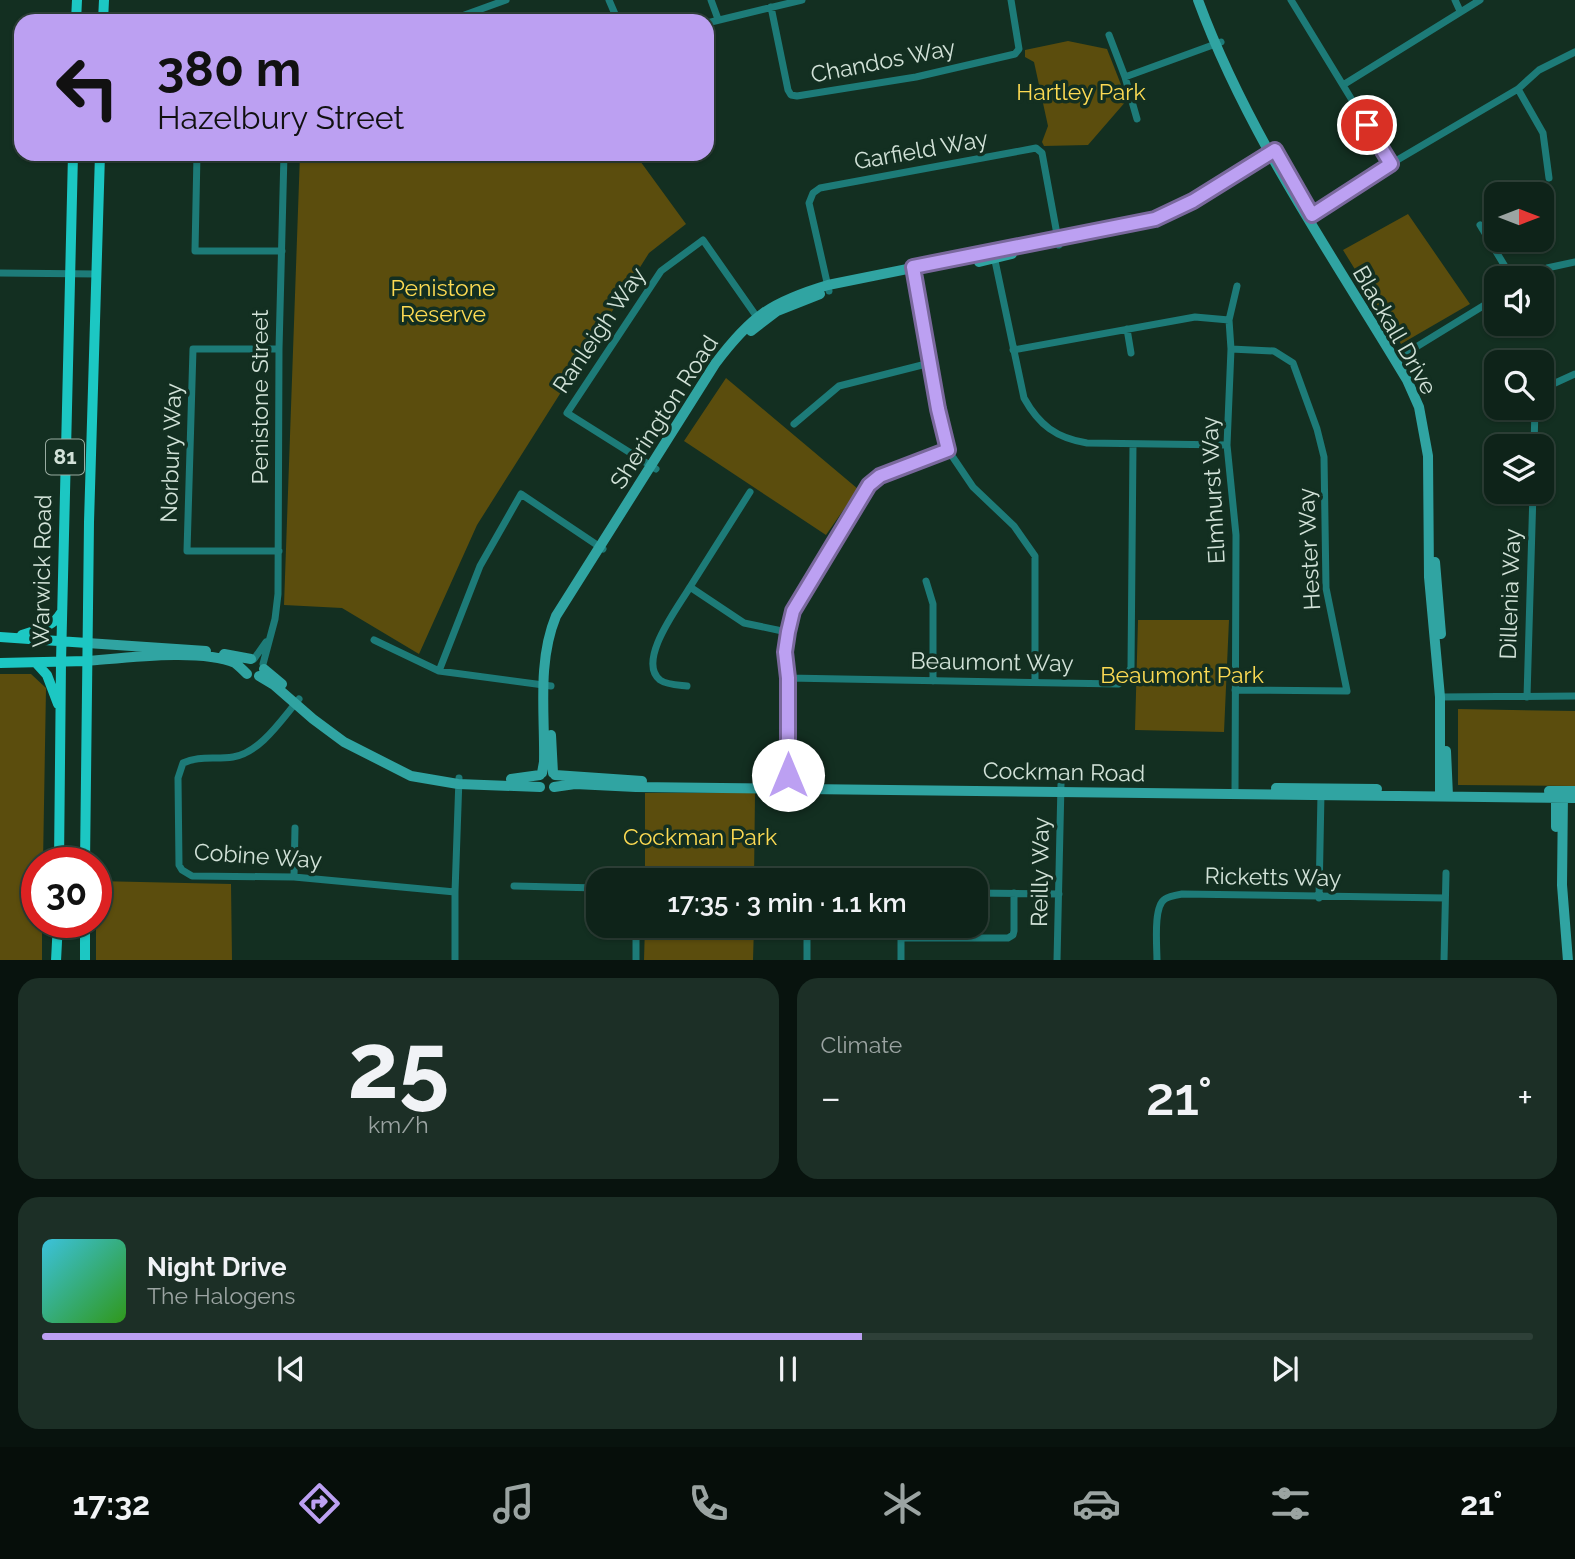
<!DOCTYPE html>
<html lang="en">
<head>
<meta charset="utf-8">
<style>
	body { margin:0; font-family:Raleway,sans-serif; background:#1c2f26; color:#f1f3f6; height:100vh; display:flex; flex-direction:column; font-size:26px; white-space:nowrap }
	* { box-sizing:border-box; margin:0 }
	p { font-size:23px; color:#9ba4a2 }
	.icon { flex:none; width:38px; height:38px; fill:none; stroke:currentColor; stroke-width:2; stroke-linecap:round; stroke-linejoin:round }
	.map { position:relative; height:960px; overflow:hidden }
	.sheet { display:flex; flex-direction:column; gap:18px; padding:18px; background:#08130e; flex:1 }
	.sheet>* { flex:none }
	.guide { position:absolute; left:14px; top:14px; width:700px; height:147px; border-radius:21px; box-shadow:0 2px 5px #0004,0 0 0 2px #2e4038; background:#bca0f2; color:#111; overflow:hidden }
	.needle { width:46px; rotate:90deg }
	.tools { position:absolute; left:1484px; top:182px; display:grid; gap:14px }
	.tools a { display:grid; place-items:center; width:70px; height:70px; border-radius:14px; background:#0e2319; box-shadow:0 2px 5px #0004,0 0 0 2px #2e4038; font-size:35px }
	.speed { position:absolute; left:21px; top:847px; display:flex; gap:14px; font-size:35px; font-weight:700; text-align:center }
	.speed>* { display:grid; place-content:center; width:91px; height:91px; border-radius:50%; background:#0e2319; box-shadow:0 2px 5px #0004,0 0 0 2px #2e4038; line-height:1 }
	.speed .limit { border:10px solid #d22; background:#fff; color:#111 }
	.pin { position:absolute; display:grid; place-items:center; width:60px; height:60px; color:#fff; margin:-30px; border:4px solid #fff; border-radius:50%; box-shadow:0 2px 7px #0007 }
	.me { position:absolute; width:77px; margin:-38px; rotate:0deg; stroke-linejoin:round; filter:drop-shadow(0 0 5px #0008) }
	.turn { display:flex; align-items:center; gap:24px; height:147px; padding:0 28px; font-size:32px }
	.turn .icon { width:91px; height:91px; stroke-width:2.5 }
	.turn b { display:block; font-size:49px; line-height:60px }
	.big { font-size:52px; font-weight:600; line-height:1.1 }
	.sheet .widget { flex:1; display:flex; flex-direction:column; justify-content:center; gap:10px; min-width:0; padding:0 24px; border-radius:21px; background:#1c2f26 }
	.sheet .dial { align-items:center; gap:0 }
	.dial b { font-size:91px; line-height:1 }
	.song { display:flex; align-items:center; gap:21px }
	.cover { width:84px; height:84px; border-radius:10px; background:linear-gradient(135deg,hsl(190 70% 55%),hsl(110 70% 35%)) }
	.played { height:7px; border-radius:4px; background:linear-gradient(90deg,#bca0f2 55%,#2e4038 55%) }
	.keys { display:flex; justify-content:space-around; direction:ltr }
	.heat { display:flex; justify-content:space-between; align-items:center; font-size:38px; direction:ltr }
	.sheet .tiles { flex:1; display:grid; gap:18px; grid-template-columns:1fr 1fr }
	.widget:last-child { grid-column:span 2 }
	.trip { position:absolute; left:586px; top:868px; width:402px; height:70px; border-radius:21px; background:#0e2319; box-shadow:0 2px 5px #0004,0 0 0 2px #2e4038; font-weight:600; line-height:70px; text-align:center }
	.menu { display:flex; height:112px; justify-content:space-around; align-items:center; background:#060e0a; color:#9ba4a2 }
	.menu .icon { width:49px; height:49px }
	.menu .active { color:#bca0f2 }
	.menu b { font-size:32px; color:#f1f3f6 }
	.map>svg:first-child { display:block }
	.green { fill:#5b4d0d }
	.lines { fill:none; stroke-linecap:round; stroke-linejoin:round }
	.street { stroke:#1d7b78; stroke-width:7 }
	.secondary { stroke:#30a4a2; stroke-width:10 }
	.primary { stroke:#1cc7c3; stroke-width:10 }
	.route-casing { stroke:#7a689d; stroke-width:18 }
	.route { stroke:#bca0f2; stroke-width:12 }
	.labels { text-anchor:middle; stroke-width:7; stroke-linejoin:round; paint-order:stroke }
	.shield { fill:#132f21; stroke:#99aca1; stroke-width:2 }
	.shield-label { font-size:21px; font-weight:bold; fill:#d2e2d8 }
	.street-label { font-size:23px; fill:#d2e2d8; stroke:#132f21 }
	.park-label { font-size:23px; fill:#fcda53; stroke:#132f21 }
</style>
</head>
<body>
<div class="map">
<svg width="1575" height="961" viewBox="0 0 1575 961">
	<rect width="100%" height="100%" fill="#132f21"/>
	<path class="green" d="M1068,41L1107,49L1127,100L1088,145L1044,146L1042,142L1048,126L1034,62L1025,57V50Z
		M300,154H635L686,224L649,253L477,525L419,654L342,608L284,605Z
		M1408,214L1470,304L1401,344L1343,250Z
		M726,378L858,489L826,535L684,441Z
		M1138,620H1229L1224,732L1135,730Z
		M0,674H31L46,688L43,863H37V922H42V960L0,961Z
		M1458,709L1575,711V786L1458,785Z
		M645,793H755L754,880H645Z
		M96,881L231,884L232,960H96Z
		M645,926H754L753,960H644Z"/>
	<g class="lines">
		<path class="street" d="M609,0L618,21
			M711,0L718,19
			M1291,0L1391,164
			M1455,0L1460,11
			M771,7L788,90L791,95L797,96L916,77L1015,54L1019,49L1011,0
			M448,21L506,0
			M707,23L802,0
			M1109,35L1125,77L1137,119
			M1125,77L1221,42
			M1343,85L1480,0
			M1518,89L1543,133L1549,178
			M197,154L195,251H282
			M1308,218L1382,169L1518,89L1539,70L1575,52
			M1480,225L1512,278
			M994,256L1024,398C1039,425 1056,438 1087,443L1227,445
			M913,267L938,409L948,450L973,487L1014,526L1035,556V681
			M0,273L96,274
			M1529,278L1547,268L1575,262
			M829,291L809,203L813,193L820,188L1036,148L1042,153L1059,245
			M1229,320L1237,286
			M1127,329L1131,353
			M279,349H193L187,551H279
			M1231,349L1274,351L1293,363L1317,429L1324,457L1326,588L1347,691L1235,690
			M1013,350L1195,317L1229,320L1231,349L1227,445L1236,535L1235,794
			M1395,360L1496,298
			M1542,389L1575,374
			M794,424L839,386L930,363
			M1534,446L1535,408
			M656,469L567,413L661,271L703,240L759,320
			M750,492L690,587L744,623L787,632
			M926,581L933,604V681
			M374,640L439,671L551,686
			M254,659L266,642
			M263,664L275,619L278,594L279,349L284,154
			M439,671L480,566L521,494L603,549
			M788,678L1119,684L1131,668L1133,444
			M687,686C678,685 667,685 660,680C636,661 679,606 690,587
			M1440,697L1575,696
			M1527,697L1533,492
			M299,699C282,719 260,753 233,757C216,760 199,755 183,763L178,778L179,865L182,870L192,876L294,877L455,892
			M787,788L788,678L785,652L787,632L794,611L869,485L880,476L948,450
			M294,877L295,828
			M514,886L598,888
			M976,893L1059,894
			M1319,898L1321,793
			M636,926V961
			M807,926V961
			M901,938H1008L1013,935L1014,931V893
			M455,961V892L459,778
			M901,961V926
			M1057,961L1061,784
			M1157,961C1157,946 1153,906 1165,899C1169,896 1176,895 1182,894L1445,898
			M1444,961L1446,873"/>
		<path class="secondary" d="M1198,0C1248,136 1333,256 1407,380L1419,407L1428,456L1429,577L1440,697V796
			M979,262L1012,254
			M751,331L777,311L820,294
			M1435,562L1441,634
			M87,643L206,651
			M224,654L251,659
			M87,661C125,658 201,648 235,663C239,666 243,670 247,674
			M264,669L282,684
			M259,676L274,685L313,719L344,742L411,776L458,784L540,787
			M551,735L553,773
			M1446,751L1448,796
			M542,773L544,762C545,714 537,662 556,616L715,364C751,316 771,302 828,285L1155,219L1193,201L1275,150
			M555,775L642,781
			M511,779L540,775
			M554,787L575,784L636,787L1575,798
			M1276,788L1377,789
			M1549,791H1575
			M1563,792L1562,885L1568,961
			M1556,827V793"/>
		<path class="primary" d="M76,21L77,0
			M103,21L104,0
			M22,635C36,630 53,627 61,613
			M0,637L87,643
			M0,663L87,661
			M37,664L47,675L58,704
			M59,863L61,662L73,154
			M85,863L89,522L100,154
			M56,961L58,922
			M85,961V922"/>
	</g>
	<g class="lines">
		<defs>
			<path id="route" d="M788,775V678L785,652L788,632L793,611L869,485L880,476L948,450L938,409L913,267L1155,219L1193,201L1275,150L1312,215L1391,164L1367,125"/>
		</defs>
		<use href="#route" class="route-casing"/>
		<use href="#route" class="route"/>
	</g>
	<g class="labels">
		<rect class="shield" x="46" y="439.5" width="38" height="35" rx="5"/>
		<g class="shield-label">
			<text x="65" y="464">81</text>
		</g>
		<g class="street-label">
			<text transform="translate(883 61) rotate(-11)" y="8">Chandos Way</text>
			<text transform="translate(921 150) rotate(-10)" y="8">Garfield Way</text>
			<text transform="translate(599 330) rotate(-56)" y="8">Ranleigh Way</text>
			<text transform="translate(1395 330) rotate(60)" y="8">Blackall Drive</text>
			<text transform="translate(260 397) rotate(-90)" y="8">Penistone Street</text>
			<text transform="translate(664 412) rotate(-57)" y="8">Sherington Road</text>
			<text transform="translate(171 453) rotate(-88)" y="8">Norbury Way</text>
			<text transform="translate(1213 490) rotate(-93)" y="8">Elmhurst Way</text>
			<text transform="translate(1309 549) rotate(-93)" y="8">Hester Way</text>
			<text transform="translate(42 571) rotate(-89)" y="8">Warwick Road</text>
			<text transform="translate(1510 594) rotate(-88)" y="8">Dillenia Way</text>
			<text transform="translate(992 662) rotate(1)" y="8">Beaumont Way</text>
			<text transform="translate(1064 772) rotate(1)" y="8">Cockman Road</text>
			<text transform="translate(258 856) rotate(4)" y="8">Cobine Way</text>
			<text transform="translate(1040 872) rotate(-89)" y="8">Reilly Way</text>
			<text transform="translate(1273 877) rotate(1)" y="8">Ricketts Way</text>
		</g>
		<g class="park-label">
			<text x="1081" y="100">Hartley Park</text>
			<text x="443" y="296">Penistone<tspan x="443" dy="26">Reserve</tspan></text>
			<text x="1182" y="683">Beaumont Park</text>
			<text x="700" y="845">Cockman Park</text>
		</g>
	</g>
</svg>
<div class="tools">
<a><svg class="needle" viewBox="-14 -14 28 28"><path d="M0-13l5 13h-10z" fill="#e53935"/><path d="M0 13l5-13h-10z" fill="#9ba4a2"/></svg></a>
<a><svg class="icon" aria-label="sound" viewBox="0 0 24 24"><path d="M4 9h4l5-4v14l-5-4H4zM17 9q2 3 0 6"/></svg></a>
<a><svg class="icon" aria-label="search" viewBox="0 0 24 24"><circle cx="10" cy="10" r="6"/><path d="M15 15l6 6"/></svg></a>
<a><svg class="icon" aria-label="layers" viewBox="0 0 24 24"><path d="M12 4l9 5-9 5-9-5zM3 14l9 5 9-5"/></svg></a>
</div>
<div class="speed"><div class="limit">30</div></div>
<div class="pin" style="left:1367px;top:125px;background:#d93025"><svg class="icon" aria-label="arrive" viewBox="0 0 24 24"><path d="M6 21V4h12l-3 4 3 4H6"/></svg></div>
<svg class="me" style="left:788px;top:775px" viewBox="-20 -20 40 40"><circle r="19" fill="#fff"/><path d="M0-13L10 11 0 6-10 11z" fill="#bca0f2"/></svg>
<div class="trip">17:35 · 3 min · 1.1 km</div>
<div class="guide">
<div class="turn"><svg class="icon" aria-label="left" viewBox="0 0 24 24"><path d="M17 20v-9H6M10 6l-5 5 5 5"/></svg><div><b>380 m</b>Hazelbury Street</div></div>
</div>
</div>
<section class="sheet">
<div class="tiles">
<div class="widget dial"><b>25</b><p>km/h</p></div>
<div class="widget"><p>Climate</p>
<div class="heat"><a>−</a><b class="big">21°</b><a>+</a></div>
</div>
<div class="widget">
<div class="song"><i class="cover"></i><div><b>Night Drive</b><p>The Halogens</p></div></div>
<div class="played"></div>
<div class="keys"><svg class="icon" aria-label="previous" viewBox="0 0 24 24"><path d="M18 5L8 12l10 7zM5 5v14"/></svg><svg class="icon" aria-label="pause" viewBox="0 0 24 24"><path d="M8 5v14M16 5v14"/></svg><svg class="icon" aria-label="next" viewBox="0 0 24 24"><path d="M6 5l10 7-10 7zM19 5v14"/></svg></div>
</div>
</div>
</section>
<nav class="menu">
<b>17:32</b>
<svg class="icon active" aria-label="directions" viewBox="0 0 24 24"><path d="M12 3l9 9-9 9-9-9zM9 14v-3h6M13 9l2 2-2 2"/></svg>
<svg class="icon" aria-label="music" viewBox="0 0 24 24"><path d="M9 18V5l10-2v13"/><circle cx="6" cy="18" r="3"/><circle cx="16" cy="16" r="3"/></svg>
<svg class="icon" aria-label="phone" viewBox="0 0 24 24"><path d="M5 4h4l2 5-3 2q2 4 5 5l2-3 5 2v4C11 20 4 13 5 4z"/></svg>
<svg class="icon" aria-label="climate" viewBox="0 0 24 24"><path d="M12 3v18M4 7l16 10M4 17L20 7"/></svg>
<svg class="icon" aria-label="car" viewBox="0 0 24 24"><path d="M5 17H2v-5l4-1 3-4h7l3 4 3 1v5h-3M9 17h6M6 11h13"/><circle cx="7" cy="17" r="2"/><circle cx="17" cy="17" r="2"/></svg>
<svg class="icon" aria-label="filters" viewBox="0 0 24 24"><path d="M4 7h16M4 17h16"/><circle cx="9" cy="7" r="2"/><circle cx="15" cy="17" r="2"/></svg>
<b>21°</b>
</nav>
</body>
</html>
